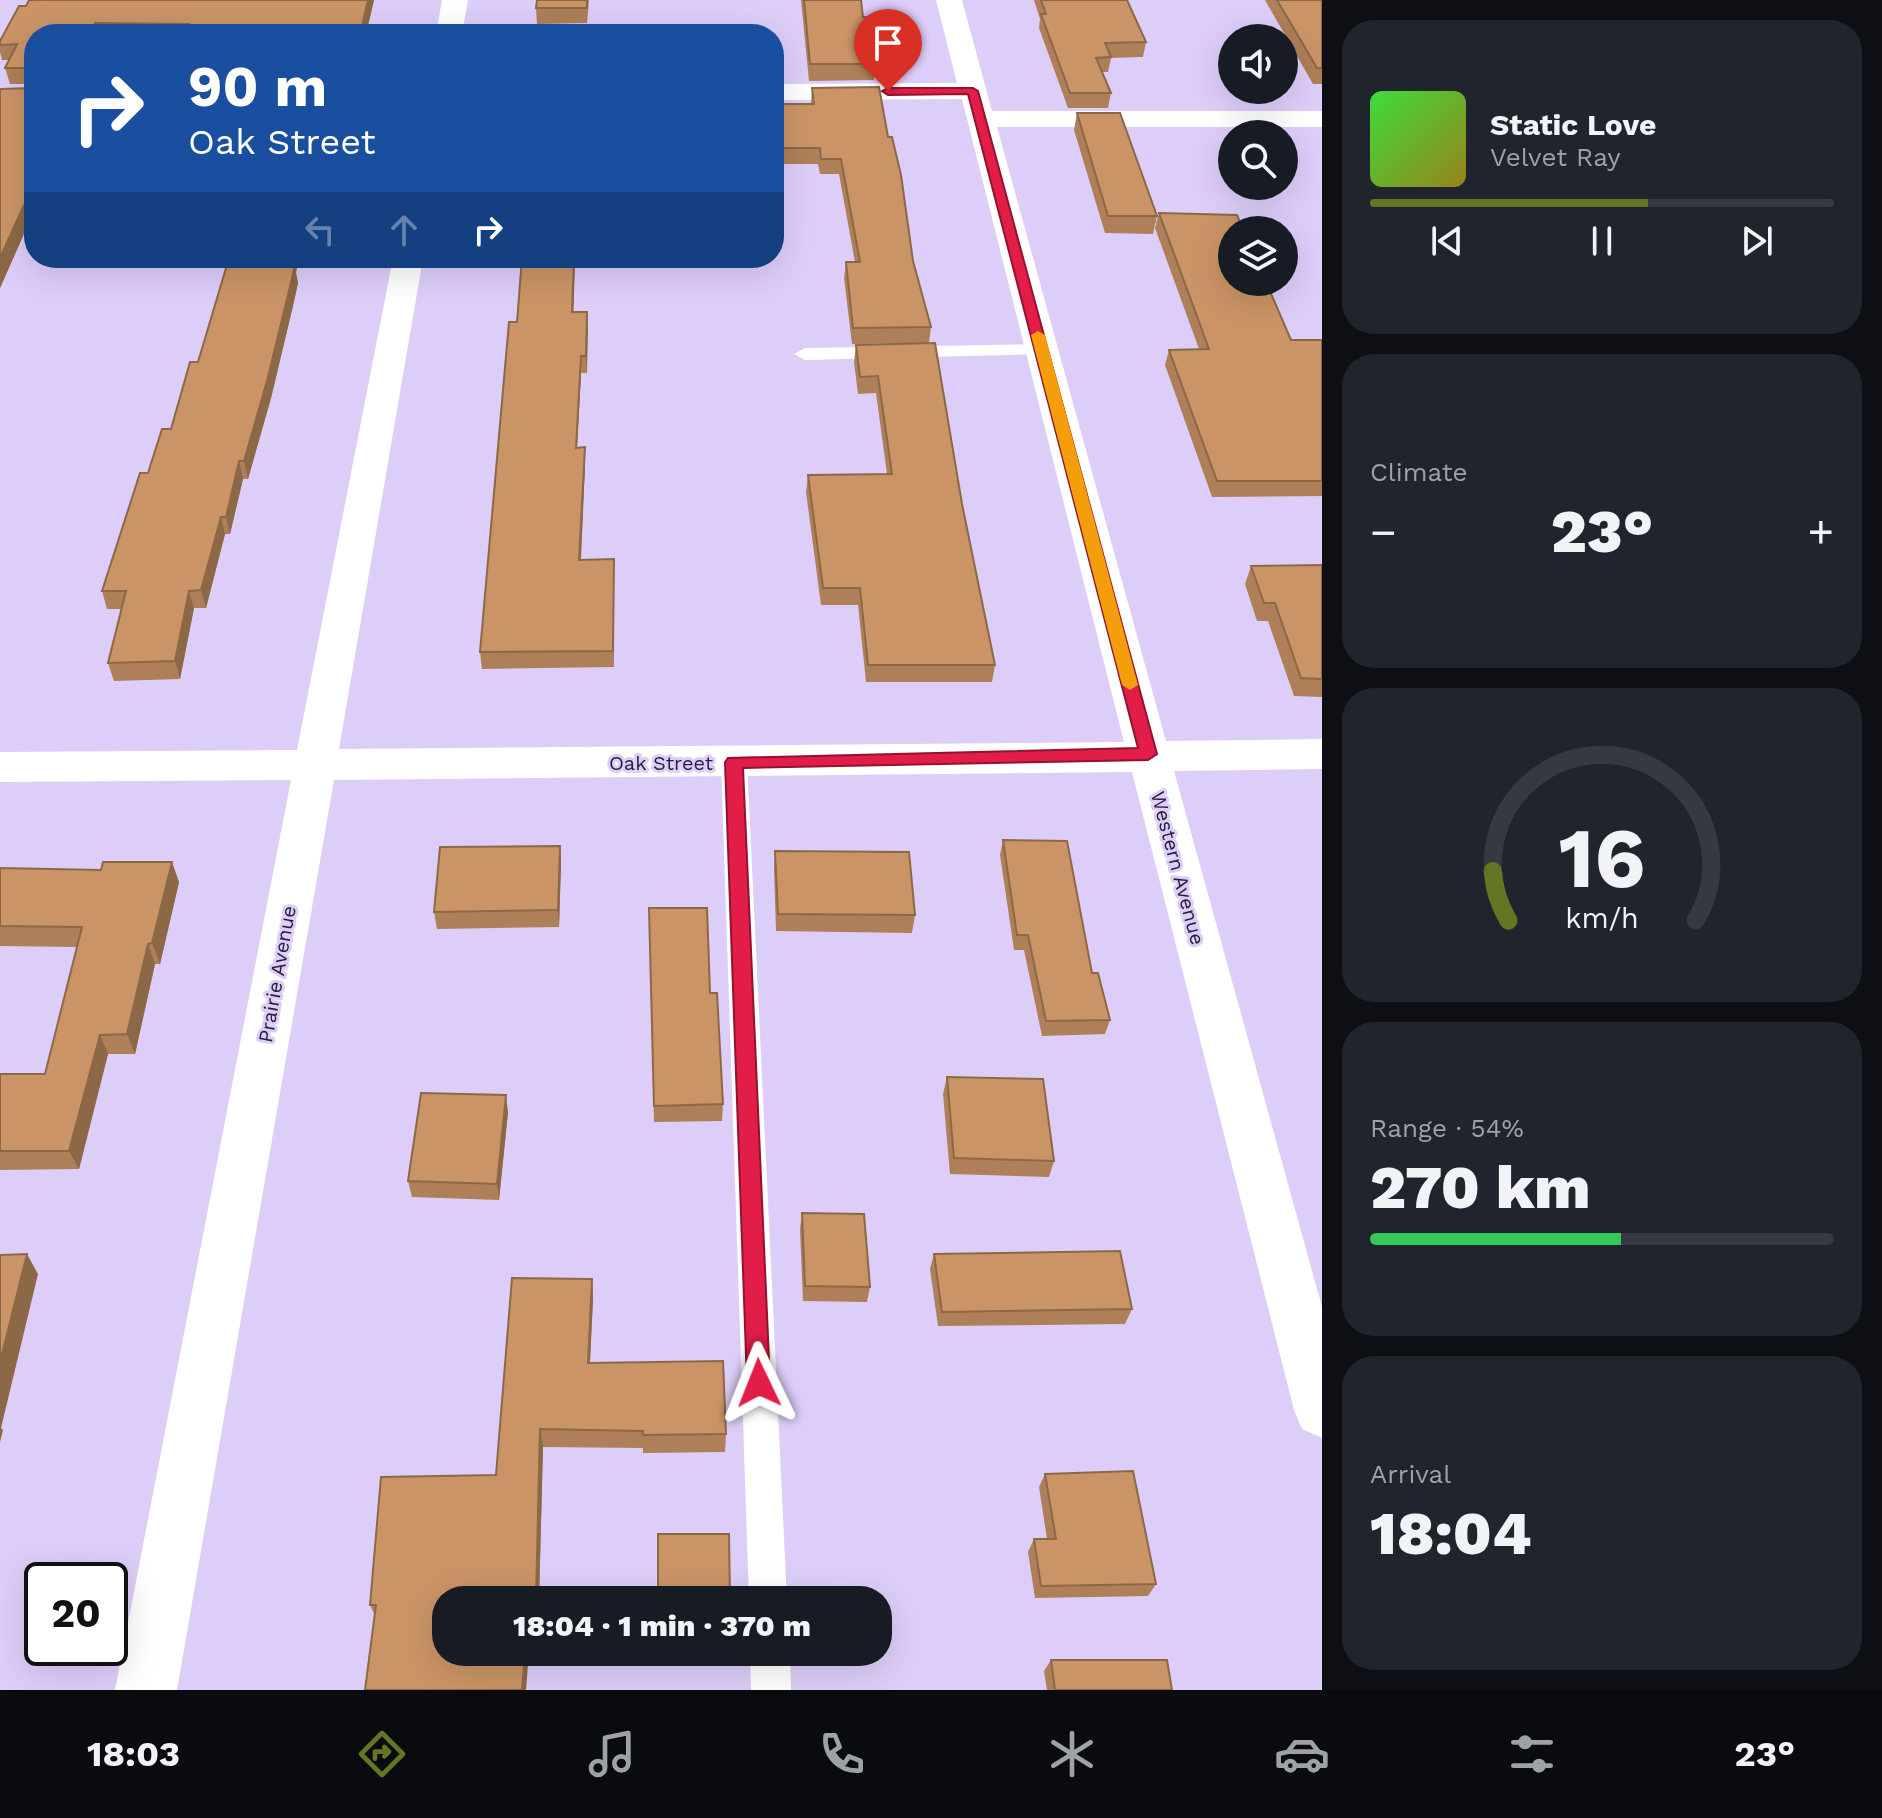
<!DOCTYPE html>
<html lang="en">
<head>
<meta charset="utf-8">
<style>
	body { margin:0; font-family:"Work Sans",sans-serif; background:#20242c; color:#f1f3f6; height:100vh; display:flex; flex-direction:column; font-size:30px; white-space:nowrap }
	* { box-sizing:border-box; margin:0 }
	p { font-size:26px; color:#9ea1a6 }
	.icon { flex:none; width:44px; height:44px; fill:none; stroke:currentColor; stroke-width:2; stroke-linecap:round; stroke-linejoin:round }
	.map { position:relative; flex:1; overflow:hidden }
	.sheet { display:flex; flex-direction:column; gap:20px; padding:20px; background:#0d0f14; width:560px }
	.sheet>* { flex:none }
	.top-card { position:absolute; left:24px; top:24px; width:760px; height:244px; border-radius:32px; box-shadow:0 8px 32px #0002; background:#1a4fa0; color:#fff; overflow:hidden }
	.tools { position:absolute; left:1218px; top:24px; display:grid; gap:16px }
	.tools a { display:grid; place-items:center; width:80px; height:80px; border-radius:50%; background:#171b24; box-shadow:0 8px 32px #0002; font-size:40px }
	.speed { position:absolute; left:24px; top:1562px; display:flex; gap:16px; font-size:40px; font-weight:700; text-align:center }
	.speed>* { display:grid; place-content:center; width:104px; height:104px; border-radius:50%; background:#171b24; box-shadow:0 8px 32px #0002; line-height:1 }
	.speed .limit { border:4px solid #111; border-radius:12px; background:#fff; color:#111 }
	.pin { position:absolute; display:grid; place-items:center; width:68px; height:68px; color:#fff; margin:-82px -34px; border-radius:50% 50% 50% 0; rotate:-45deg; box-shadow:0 0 8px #0007 }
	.pin .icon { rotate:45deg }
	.me { position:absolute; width:88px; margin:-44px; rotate:358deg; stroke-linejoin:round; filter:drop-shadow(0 0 6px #0008) }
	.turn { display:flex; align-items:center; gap:28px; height:168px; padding:0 32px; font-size:36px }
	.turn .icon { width:104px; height:104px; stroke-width:2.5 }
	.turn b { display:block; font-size:56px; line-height:68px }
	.lanes { display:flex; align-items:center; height:76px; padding:0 32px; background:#0003; justify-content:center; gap:40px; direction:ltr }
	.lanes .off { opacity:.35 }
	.big { font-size:60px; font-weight:800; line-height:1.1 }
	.sheet .card { flex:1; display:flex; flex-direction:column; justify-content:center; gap:12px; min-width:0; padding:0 28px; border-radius:32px; background:#20242c }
	.sheet .dial { align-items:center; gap:0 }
	.dial svg { height:208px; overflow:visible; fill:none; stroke:#363941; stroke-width:7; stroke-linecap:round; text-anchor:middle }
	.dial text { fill:#f1f3f6; stroke:none }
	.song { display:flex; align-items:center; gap:24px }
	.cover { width:96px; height:96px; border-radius:12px; background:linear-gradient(135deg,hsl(120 70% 55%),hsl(50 70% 35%)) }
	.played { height:8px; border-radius:4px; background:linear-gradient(90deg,#647524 60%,#363941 60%) }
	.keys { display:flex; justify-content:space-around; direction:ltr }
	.heat { display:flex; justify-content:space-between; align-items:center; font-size:44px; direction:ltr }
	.charge { height:12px; border-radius:6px; background:linear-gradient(90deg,#34c759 54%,#363941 0) }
	.trip { position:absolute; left:432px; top:1586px; width:460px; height:80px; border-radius:32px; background:#171b24; box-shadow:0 8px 32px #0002; font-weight:800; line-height:80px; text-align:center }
	.dock { display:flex; height:128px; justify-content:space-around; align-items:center; background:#090b0e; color:#9ea1a6 }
	.dock .icon { width:56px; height:56px }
	.dock .on { color:#647524 }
	.dock b { font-size:36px; color:#f1f3f6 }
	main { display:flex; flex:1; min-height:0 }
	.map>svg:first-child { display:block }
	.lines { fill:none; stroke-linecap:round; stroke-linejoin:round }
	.lane { fill:#fff; fill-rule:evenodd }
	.street { fill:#fff; fill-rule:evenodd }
	.wall { fill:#ae7f58 }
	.shaded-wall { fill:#8d6847 }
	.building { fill:#ca9466; stroke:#8d6847; stroke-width:2 }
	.route { fill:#e11d48; stroke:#92132f; stroke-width:2 }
	.slow { fill:#f59e0b }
	.labels { text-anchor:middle; stroke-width:6; stroke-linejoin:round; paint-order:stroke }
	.street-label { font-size:20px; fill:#281d38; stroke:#ddcef9 }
</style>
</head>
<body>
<main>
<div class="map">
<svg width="1322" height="1690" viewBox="0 0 1322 1690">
	<rect width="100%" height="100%" fill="#ddcef9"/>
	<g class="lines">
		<path class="lane" d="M1042,344L1052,350L1049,354L805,360L794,354L805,348Z
			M734,752L743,755L747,762L787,1600H749L721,762L725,755Z
			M750,1652H790L791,1690H751Z"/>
		<path class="street" d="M442,0H468L462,34H436Z
			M936,0H962L992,111H1322V127H997L1166,741L1322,739V769L1174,771L1322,1307V1438L1302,1429L1294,1410L1132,772L334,780L177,1690H115L291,780L0,782V752L297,750L393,258H423L339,749L1124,742L962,99L774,100V84L957,83Z"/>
	</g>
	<path class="wall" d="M374,0L366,34H34V211L0,288L32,88V84H10L5,68L9,60H2L0,52V41L19,6Z
		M589,0L587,23L537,24L536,8Z
		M801,0H861L863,17L875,64L874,80L809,81Z
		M1034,0H1127L1146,42L1143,57L1111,58L1108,72H1102L1111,93L1108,108H1068L1039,28L1040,19Z
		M1265,0H1322V84H1313Z
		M812,88L888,137L913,261L931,327L929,343L852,344L844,278L846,262H855L839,174H820L818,164H774V104H811Z
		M1077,113L1157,216L1153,234L1105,233L1074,130Z
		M1159,213L1291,340H1322V496L1212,497L1165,365L1169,350L1199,349L1155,228Z
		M522,258H575L573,312H587V373H581L577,448L585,464L581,560L614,559V667L482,669L480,652L517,322Z
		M296,273L298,283L292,310L271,398L248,479H243L230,534H225L206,608H194L180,679L114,681L108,663L122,609H107L102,591L148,473L171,429L198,362Z
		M935,343L962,504L995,665L992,682H866L858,605H821L806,492L808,475L887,474L876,393L858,394L854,362L856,345Z
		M1322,565V697L1294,696L1268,621H1257L1245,584L1251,566Z
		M1003,840L1092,973L1110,1020L1105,1034L1042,1036L1024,950H1014L1000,855Z
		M560,846L561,863L559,927L437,929L434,912Z
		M775,851L915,915L912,933L776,931L774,868Z
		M0,868L179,882L160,964H155L135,1054H108L79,1169L0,1170V1074H45L77,947L0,946Z
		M649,908L710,993L723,1104L722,1121L654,1122Z
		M947,1077L1054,1161L1049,1177L950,1174L943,1094Z
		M508,1112L499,1200L412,1197L408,1181Z
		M802,1213L870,1287L867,1302L803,1301L800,1229Z
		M934,1254L1132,1309L1125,1324L938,1326L930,1269Z
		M592,1279L593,1298L590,1363L726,1434L725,1452L643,1453V1448L543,1447L539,1600H446L375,1616L370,1605L496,1475Z
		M1045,1474L1156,1584L1148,1596L1035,1598L1028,1552L1034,1539H1047L1039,1487Z
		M1051,1660L1172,1690H1047L1044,1671Z"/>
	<path class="shaded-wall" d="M368,0H374L366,34H362Z
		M95,23L97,34H90Z
		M34,183V211L0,288V258Z
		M292,258H299L296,273L298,283L292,310L271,398L248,479L244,461Z
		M574,258H575L573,328L572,312Z
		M587,312L588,328L587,373L586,356Z
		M581,356V373L576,464V448Z
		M585,447V464L580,576L579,560Z
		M239,461L243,479L230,534L226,517Z
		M221,517L225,534L206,608L201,590Z
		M189,591L194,608L180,679L175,661Z
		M560,846L561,863L559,927L558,910Z
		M172,862L179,882L160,964L152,943Z
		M148,944L155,964L135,1054L127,1034Z
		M100,1035L108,1054L79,1169L69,1151Z
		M506,1095L508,1112L499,1200L497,1184Z
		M27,1254L38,1274L1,1428L3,1430L0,1442V1362Z
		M592,1279L593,1298L589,1381L588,1363Z
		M540,1429L543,1447L539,1600H536Z
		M525,1652H529L526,1690H522Z"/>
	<path class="building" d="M29,0H368L361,31H354V34H185L189,24L95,23L90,34H34V183L0,258V89L32,88V68H5L17,44L0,45V41L19,6H26Z
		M537,0H587V8H536Z
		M804,0H861L863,17H867L875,64H810Z
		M1041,0H1127L1146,42L1105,43L1111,57L1096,58L1111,93H1070L1041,14H1046Z
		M1277,0H1322V68H1317Z
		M879,87L888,137H892L901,175L913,261L931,327L853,328L846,262H860L841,159H821L820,148H774V104H814L812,88Z
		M1077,113H1120L1157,216H1108Z
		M1159,213L1237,215L1243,230H1232V282H1266L1291,340H1322V481H1217L1169,350L1209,349Z
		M229,258H292L290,266H295L267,381L244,461H239L226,517H221L201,590L189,591L175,661L108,663L126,591H102L140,473H148L162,429H171L190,362H198Z
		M522,258H574L572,312H587L586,356H581L576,448L585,447L579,560L614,559L613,651L480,652L509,322H517Z
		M935,343L962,504L995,665H868L860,588H823L808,475L892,474L878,376L860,377L856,345Z
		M1322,565V679L1301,678L1275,603H1264L1251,566Z
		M1003,840L1067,841L1092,973H1098L1110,1020L1046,1021L1028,935H1017Z
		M560,846L558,910L434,912L440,847Z
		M775,851L909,852L915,915L778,914Z
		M103,862H172L152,943L148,944L127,1034L100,1035L69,1151H0V1074H45L82,927L0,926V868L101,870Z
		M649,908H707L710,993H717L723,1104L654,1106Z
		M947,1077L1043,1079L1054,1161L954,1158Z
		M421,1093L506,1095L497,1184L408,1181Z
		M802,1213L864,1214L870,1287L805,1286Z
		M1120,1251L1132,1309L942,1312L934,1254Z
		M27,1254L0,1362V1255Z
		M512,1278L592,1279L588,1363L723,1361L726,1434L643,1435V1431L540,1429L536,1600H446V1652H525L522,1690H365L376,1605H370L381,1477L496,1475Z
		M1133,1471L1156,1584L1041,1586L1034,1539H1056L1045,1474Z
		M658,1534H729L730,1600H658Z
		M1051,1660H1167L1172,1690H1055Z"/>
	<path class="route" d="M973,88L978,91L1157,754L1148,760L743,768L770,1383L767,1391L759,1394L751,1391L747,1383L725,762L728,758L1138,748L968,94L888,95L882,91L888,88Z"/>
	<path class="slow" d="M1038,331L1045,335L1138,685L1130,690L1122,685L1031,335Z"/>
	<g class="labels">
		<g class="street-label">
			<text x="661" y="770">Oak Street</text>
			<text transform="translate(1178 868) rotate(75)" y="7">Western Avenue</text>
			<text transform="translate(277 974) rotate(-80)" y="7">Prairie Avenue</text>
		</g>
	</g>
</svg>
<div class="tools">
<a><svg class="icon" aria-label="sound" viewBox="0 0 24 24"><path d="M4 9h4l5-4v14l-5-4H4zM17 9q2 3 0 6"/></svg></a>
<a><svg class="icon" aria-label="search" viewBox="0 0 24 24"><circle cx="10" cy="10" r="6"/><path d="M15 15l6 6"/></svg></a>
<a><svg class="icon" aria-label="layers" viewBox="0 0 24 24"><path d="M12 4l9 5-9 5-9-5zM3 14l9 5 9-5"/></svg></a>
</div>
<div class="speed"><div class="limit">20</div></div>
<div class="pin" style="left:888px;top:91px;background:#d93025"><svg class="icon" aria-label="arrive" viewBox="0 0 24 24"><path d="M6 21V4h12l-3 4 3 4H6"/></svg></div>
<svg class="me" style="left:759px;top:1383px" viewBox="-20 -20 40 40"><path d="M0-17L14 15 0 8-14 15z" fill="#e11d48" stroke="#fff" stroke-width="4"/></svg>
<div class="trip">18:04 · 1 min · 370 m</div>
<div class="top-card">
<div class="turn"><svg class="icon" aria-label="right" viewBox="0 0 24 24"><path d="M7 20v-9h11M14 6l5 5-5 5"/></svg><div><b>90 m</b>Oak Street</div></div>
<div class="lanes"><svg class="icon off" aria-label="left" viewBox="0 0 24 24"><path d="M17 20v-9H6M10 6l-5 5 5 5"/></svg><svg class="icon off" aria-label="ahead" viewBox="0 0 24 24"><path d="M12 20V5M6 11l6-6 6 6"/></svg><svg class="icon" aria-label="right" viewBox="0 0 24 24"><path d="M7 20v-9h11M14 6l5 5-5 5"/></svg></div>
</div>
</div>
<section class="sheet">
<div class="card">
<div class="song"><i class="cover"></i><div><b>Static Love</b><p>Velvet Ray</p></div></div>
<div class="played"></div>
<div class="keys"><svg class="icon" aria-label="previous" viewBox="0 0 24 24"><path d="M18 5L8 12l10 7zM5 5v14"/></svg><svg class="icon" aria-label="pause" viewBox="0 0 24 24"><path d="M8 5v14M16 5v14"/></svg><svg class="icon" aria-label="next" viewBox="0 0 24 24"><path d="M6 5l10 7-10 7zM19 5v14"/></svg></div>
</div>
<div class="card"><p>Climate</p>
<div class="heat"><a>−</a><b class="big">23°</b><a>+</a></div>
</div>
<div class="card dial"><svg viewBox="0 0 100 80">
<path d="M14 69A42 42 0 1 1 86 69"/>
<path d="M14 69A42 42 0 0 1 8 50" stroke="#647524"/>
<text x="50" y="56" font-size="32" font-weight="700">16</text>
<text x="50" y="72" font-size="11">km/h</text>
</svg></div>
<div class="card"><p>Range · 54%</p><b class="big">270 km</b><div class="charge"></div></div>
<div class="card"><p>Arrival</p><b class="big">18:04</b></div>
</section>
</main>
<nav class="dock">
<b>18:03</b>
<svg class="icon on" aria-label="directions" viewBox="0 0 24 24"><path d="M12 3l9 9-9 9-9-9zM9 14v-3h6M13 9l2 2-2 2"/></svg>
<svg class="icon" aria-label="music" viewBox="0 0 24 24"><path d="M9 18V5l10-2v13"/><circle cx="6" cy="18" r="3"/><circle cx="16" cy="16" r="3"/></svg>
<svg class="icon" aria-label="phone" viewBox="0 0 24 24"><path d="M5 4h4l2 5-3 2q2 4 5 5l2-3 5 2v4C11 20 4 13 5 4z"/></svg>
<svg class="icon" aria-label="climate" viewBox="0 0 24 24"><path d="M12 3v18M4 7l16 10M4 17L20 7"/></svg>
<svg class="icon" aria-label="car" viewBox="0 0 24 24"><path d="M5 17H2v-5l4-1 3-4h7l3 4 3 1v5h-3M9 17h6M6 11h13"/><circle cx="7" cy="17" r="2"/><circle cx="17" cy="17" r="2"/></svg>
<svg class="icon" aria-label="filters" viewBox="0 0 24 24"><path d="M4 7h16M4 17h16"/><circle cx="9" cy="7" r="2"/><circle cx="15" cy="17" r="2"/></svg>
<b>23°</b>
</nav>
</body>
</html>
